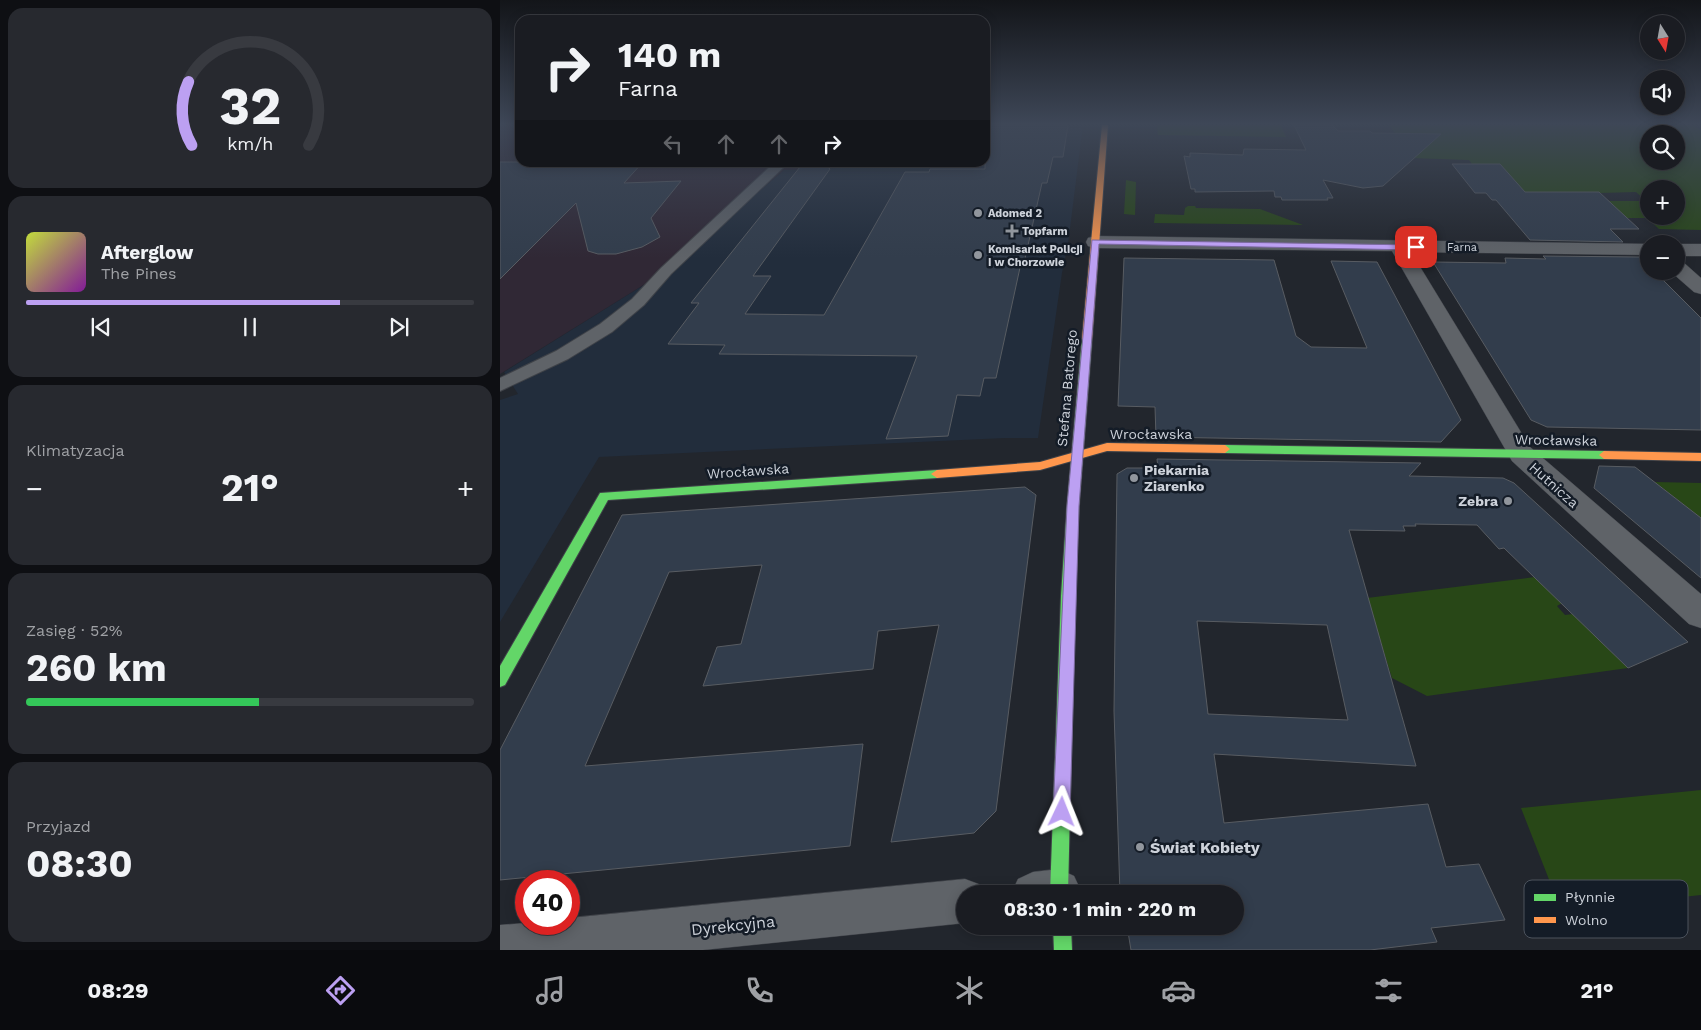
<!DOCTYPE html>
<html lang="pl">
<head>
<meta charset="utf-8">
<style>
	body { margin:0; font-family:"Work Sans",sans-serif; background:#27292f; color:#f1f3f6; height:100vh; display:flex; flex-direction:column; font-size:19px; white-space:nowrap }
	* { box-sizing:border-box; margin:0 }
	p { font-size:16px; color:#9fa1a5 }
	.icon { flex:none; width:28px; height:28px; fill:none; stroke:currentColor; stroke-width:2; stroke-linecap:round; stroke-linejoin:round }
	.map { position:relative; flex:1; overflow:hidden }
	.sheet { display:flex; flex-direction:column; gap:8px; padding:8px; background:#0e0f13; width:500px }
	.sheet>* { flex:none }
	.top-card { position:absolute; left:15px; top:15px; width:475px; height:152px; border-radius:15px; box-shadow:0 2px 12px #0003,0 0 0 1px #383a40; background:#1a1c22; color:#f1f3f6; overflow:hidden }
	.needle { width:32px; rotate:169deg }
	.buttons { position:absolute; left:1140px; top:15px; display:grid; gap:10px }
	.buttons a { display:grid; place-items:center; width:45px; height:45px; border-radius:50%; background:#1a1c22; box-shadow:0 2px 12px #0003,0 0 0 1px #383a40; font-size:25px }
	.speed { position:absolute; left:15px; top:870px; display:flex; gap:10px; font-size:25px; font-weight:700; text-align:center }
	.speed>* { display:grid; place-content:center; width:65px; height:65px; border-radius:50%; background:#1a1c22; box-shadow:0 2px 12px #0003,0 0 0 1px #383a40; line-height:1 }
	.speed .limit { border:8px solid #d22; background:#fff; color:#111 }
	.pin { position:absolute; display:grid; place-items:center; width:42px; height:42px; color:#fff; margin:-21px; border-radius:10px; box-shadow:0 2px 8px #0006 }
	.me { position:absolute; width:55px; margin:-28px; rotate:2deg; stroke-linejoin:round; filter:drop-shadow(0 0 4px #0008) }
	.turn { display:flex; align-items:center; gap:18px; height:105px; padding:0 20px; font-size:22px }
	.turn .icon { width:65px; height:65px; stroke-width:2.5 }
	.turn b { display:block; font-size:35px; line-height:42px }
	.lanes { display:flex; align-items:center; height:48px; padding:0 20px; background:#0003; justify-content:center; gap:25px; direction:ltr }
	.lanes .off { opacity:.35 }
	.big { font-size:38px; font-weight:700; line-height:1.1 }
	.sheet .widget { flex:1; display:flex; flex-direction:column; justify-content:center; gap:8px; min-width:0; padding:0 18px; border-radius:15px; background:#27292f }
	.sheet .dial { align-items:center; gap:0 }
	.dial svg { height:130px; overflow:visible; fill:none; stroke:#383a40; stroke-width:7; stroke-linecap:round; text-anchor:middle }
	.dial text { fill:#f1f3f6; stroke:none }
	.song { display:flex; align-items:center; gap:15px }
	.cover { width:60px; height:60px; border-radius:8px; background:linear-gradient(135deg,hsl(70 70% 55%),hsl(290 70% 35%)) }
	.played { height:5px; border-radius:2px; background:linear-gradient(90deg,#bca0f2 70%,#383a40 70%) }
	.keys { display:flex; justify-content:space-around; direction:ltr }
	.heat { display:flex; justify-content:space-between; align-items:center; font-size:28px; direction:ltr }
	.charge { height:8px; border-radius:4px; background:linear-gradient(90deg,#34c759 52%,#383a40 0) }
	.trip { position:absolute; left:456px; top:885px; width:288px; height:50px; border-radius:25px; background:#1a1c22; box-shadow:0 2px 12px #0003,0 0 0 1px #383a40; font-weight:700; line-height:50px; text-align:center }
	.tabs { display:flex; height:80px; justify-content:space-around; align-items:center; background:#0a0b0e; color:#9fa1a5 }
	.tabs .icon { width:35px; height:35px }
	.tabs .active { color:#bca0f2 }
	.tabs b { font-size:22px; color:#f1f3f6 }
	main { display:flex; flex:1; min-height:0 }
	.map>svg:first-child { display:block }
	.built { fill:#222d3c }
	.industrial { fill:#302835 }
	.green { fill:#284717; fill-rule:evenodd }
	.building { fill:#323d4c; stroke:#585c62; fill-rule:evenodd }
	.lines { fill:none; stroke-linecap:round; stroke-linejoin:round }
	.lane-casing { stroke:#3f4248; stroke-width:2 }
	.street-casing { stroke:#3f4248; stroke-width:1 }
	.fast-casing { stroke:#3f4248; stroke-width:2 }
	.slow-casing { stroke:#3f4248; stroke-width:2 }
	.lane { fill:#5f6368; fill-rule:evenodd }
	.street { fill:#5f6368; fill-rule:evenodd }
	.fast { fill:#63d668; fill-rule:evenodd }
	.slow { fill:#ff974d; fill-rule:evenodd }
	.route { fill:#bca0f2; stroke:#7a689d }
	.poi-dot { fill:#91969d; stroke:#141c27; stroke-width:2 }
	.labels { text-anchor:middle; stroke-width:5; stroke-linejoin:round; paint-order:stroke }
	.far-poi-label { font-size:11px; font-weight:bold; fill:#cdd2da; stroke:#141c27; text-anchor:start }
	.far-street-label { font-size:11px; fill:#cdd2da; stroke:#141c27 }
	.street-label { font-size:14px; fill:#cdd2da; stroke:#141c27 }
	.poi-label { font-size:14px; font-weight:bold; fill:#cdd2da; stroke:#141c27; text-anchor:start }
	.near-poi-label { font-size:16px; font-weight:bold; fill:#cdd2da; stroke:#141c27; text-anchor:start }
	.near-street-label { font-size:16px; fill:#cdd2da; stroke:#141c27 }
	.key { fill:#141c27; stroke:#4c535d; stroke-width:1 }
	.key-label { font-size:14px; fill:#cdd2da }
</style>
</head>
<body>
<main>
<section class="sheet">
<div class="widget dial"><svg viewBox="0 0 100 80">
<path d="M14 69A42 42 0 1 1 86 69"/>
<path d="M14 69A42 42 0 0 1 12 30" stroke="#bca0f2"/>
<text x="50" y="56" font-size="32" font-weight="700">32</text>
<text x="50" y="72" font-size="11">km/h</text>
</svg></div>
<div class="widget">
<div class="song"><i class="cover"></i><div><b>Afterglow</b><p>The Pines</p></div></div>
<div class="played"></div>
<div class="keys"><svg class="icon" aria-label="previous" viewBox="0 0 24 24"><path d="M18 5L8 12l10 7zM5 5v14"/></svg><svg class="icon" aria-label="pause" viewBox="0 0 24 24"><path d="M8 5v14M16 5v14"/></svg><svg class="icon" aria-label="next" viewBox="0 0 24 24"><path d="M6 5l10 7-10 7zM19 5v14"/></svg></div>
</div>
<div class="widget"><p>Klimatyzacja</p>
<div class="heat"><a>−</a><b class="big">21°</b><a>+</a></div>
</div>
<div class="widget"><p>Zasięg · 52%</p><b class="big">260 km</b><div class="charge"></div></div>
<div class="widget"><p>Przyjazd</p><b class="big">08:30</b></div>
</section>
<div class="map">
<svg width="1201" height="950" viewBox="0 0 1201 950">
	<rect width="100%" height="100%" fill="#22262d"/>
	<path class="built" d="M485,125H583L568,244L562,273L538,438H505L99,457L0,622V400L18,394L4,372L166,271L284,170L412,165L413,162H485Z"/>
	<path class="industrial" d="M0,125H20V162L413,163V165L284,170L166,271L0,374Z"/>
	<path class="green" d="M657,125H781L786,137L658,135Z
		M889,125H1193L1201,130V230L1159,229L1147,218H1104L1109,201H1146L1136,192L1024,195L1000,164H972L969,160L912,158ZM1149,134H1176V161H1149ZM1149,189H1176V216H1149Z
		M626,180L636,182L635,215L624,214Z
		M688,206H695L696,208L760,209L803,225L654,223L655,214L684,215L685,208Z
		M1155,482L1201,483V518Z
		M1035,577L1062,603L1057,606L1065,615L1073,614L1128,668L927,696L892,678L867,598Z
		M1201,790V895L1061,910L1021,808Z"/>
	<path class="building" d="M485,125H568L563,157H553L547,183H542L524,263H521L496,378H484L480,396L457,395L448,436L386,439L417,356L219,354L225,345L168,344L199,303H191L304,162H322L330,169L253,276H271L245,314L324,315L405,172H429L430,169H485Z
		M794,125H832L838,131H870L872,133L941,134L883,186L863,188L823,180L833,198H827L828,200H782L781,197H775L774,191L695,192V189H691L684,156L690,157V153L743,155L744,149L806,150Z
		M0,162H143L124,183L181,181L151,218L160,237L142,247L116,254H98L88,251L76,203L0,279Z
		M952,164H1000L1025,192H1099L1139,229H1110L1123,242L1030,240L996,200H992L986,193H975Z
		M1043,256L1139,257L1149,267V271H1154L1201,318V430L1047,427L1031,420L933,262L1006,263L1005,258L1046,259Z
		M624,258L774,260L796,336L811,347L867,348L831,261L877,262L961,420L941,442L656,437L655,407L618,406Z
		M657,459L921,463L909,476L1003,478L1014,483L1188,642L1128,668L1004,548L999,549L977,525L915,524L916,526H903L905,531L849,530L916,766L714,754L724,823L928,804L946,867L979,864L1005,920L931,928L937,942L870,950H631L627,926H735V894H620L614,711L617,474L627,468H658ZM697,621L827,625L848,720L708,714Z
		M1099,466L1135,467L1201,518V578L1094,488Z
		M525,487L536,495L496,811L474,833L391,842L439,625L378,631L373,669L203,686L217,647L241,644L262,565L169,572L85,766L363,744L350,846L0,880V750L122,515Z"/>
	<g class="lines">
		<defs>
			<path id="lane" d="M275,162H289L171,274L144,305L112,332L68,359L0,391V378L56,351L100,324L132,299L161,268Z"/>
			<path id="street" d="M595,236L1151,244H1149V255L911,252L1030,447L1201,594V628L1189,624L1012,461L892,251L595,248L588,246L586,242L588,238Z
				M1176,244H1201V256H1176Z
				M1176,260L1183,262L1201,278V294L1194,292L1170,271H1176Z
				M559,869L574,876L581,891L580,894H511L518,879L533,872Z
				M465,879L481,885L484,894H465V923L203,950H0V925L26,923L69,924V918Z"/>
			<path id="fast" d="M587,336L592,339L579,506L575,596L568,894H550L561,596L567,506L582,339Z
				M725,445L1104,451L1109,455L1104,459L725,453L720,449Z
				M437,470L443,474L437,478L108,500L5,685L0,687V666L100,493Z
				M553,926H571L572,950H554Z"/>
			<path id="slow" d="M602,125H608L592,339L587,342L582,339Z
				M607,443L725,445L730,449L725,453L607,451L540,470L437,478L431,474L437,470L540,462Z
				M1104,451L1201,453V461L1104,459L1099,455Z"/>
		</defs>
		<use href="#lane" class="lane-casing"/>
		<use href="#street" class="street-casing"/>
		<use href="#fast" class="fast-casing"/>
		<use href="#slow" class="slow-casing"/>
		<use href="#lane" class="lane"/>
		<use href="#street" class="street"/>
		<use href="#fast" class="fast"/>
		<use href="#slow" class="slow"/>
	</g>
	<linearGradient id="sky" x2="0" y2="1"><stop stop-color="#131519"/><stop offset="0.48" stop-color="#3e4757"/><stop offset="1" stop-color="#3e4757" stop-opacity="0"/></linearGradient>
	<rect width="1201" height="258" fill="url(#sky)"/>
	<path class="route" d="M592,240L916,245L920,247L916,250L599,244L579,506L570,812L567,818L562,821L556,818L553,812L567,506Z"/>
	<g class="poi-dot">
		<circle cx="478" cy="213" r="5"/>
		<path d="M509.5 223.5h5v5h5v5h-5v5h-5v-5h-5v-5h5z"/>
		<circle cx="478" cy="255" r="5"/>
		<circle cx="634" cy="478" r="5"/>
		<circle cx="1008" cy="501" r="5"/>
		<circle cx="640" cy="847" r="5"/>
	</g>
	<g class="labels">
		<g class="far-poi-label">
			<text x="488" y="217">Adomed 2</text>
			<text x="522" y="235">Topfarm</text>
			<text x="488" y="253">Komisariat Policji<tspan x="488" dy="13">I w Chorzowie</tspan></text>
		</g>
		<g class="far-street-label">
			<text x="962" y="251">Farna</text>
		</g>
		<g class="street-label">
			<text transform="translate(567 388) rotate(-85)" y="5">Stefana Batorego</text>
			<text x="651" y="439">Wrocławska</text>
			<text transform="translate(1056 440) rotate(1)" y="5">Wrocławska</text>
			<text transform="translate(248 471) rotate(-4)" y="5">Wrocławska</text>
			<text transform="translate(1054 485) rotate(42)" y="5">Hutnicza</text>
		</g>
		<g class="poi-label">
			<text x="644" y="475">Piekarnia<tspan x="644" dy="16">Ziarenko</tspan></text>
			<text x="998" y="506" text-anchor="end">Zebra</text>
		</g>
		<g class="near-poi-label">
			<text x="650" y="853">Świat Kobiety</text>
		</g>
		<g class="near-street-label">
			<text transform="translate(233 925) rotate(-6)" y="6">Dyrekcyjna</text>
		</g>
	</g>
	<rect x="1024" y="880" width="164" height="58" rx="8" class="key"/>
	<rect x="1034" y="894" width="22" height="7" fill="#63d668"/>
	<rect x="1034" y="917" width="22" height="6" fill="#ff974d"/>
	<g class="key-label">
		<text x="1065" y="902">Płynnie</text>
		<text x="1065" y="925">Wolno</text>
	</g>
</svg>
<div class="buttons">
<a><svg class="needle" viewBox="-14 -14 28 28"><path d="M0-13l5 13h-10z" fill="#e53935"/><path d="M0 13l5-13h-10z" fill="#9fa1a5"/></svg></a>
<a><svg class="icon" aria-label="sound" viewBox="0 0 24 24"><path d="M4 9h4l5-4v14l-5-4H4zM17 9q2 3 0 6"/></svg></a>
<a><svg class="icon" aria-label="search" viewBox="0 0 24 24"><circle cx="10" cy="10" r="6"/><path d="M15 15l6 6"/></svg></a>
<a>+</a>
<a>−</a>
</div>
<div class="speed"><div class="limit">40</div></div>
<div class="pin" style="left:916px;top:247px;background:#d93025"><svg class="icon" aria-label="arrive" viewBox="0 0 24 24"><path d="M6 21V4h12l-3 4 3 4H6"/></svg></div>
<svg class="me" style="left:562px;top:812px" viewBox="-20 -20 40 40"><path d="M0-17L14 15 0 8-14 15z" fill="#bca0f2" stroke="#fff" stroke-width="4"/></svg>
<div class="trip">08:30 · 1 min · 220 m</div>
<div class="top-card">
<div class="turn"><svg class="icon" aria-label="right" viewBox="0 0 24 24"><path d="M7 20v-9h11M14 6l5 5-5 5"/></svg><div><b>140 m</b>Farna</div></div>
<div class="lanes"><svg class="icon off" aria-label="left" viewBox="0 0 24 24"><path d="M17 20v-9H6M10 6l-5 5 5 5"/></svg><svg class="icon off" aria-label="ahead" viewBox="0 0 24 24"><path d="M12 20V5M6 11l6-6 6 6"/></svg><svg class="icon off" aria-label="ahead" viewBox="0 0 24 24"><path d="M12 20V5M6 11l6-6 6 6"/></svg><svg class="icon" aria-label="right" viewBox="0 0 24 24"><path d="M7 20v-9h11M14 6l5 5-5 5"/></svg></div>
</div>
</div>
</main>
<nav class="tabs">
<b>08:29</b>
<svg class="icon active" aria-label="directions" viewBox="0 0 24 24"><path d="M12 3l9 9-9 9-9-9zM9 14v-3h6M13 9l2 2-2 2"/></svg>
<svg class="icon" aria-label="music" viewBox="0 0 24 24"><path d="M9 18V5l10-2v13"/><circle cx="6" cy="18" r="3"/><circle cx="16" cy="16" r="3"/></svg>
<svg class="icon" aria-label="phone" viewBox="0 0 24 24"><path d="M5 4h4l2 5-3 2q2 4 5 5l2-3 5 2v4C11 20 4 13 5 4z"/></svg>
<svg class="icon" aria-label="climate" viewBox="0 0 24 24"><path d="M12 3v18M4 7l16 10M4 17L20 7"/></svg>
<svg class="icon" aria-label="car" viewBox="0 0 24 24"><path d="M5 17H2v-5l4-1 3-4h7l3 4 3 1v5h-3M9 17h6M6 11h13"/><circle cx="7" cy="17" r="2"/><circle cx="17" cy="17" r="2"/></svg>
<svg class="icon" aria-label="filters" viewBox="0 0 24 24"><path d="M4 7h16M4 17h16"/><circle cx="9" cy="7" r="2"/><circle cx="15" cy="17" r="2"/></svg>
<b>21°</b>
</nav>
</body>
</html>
